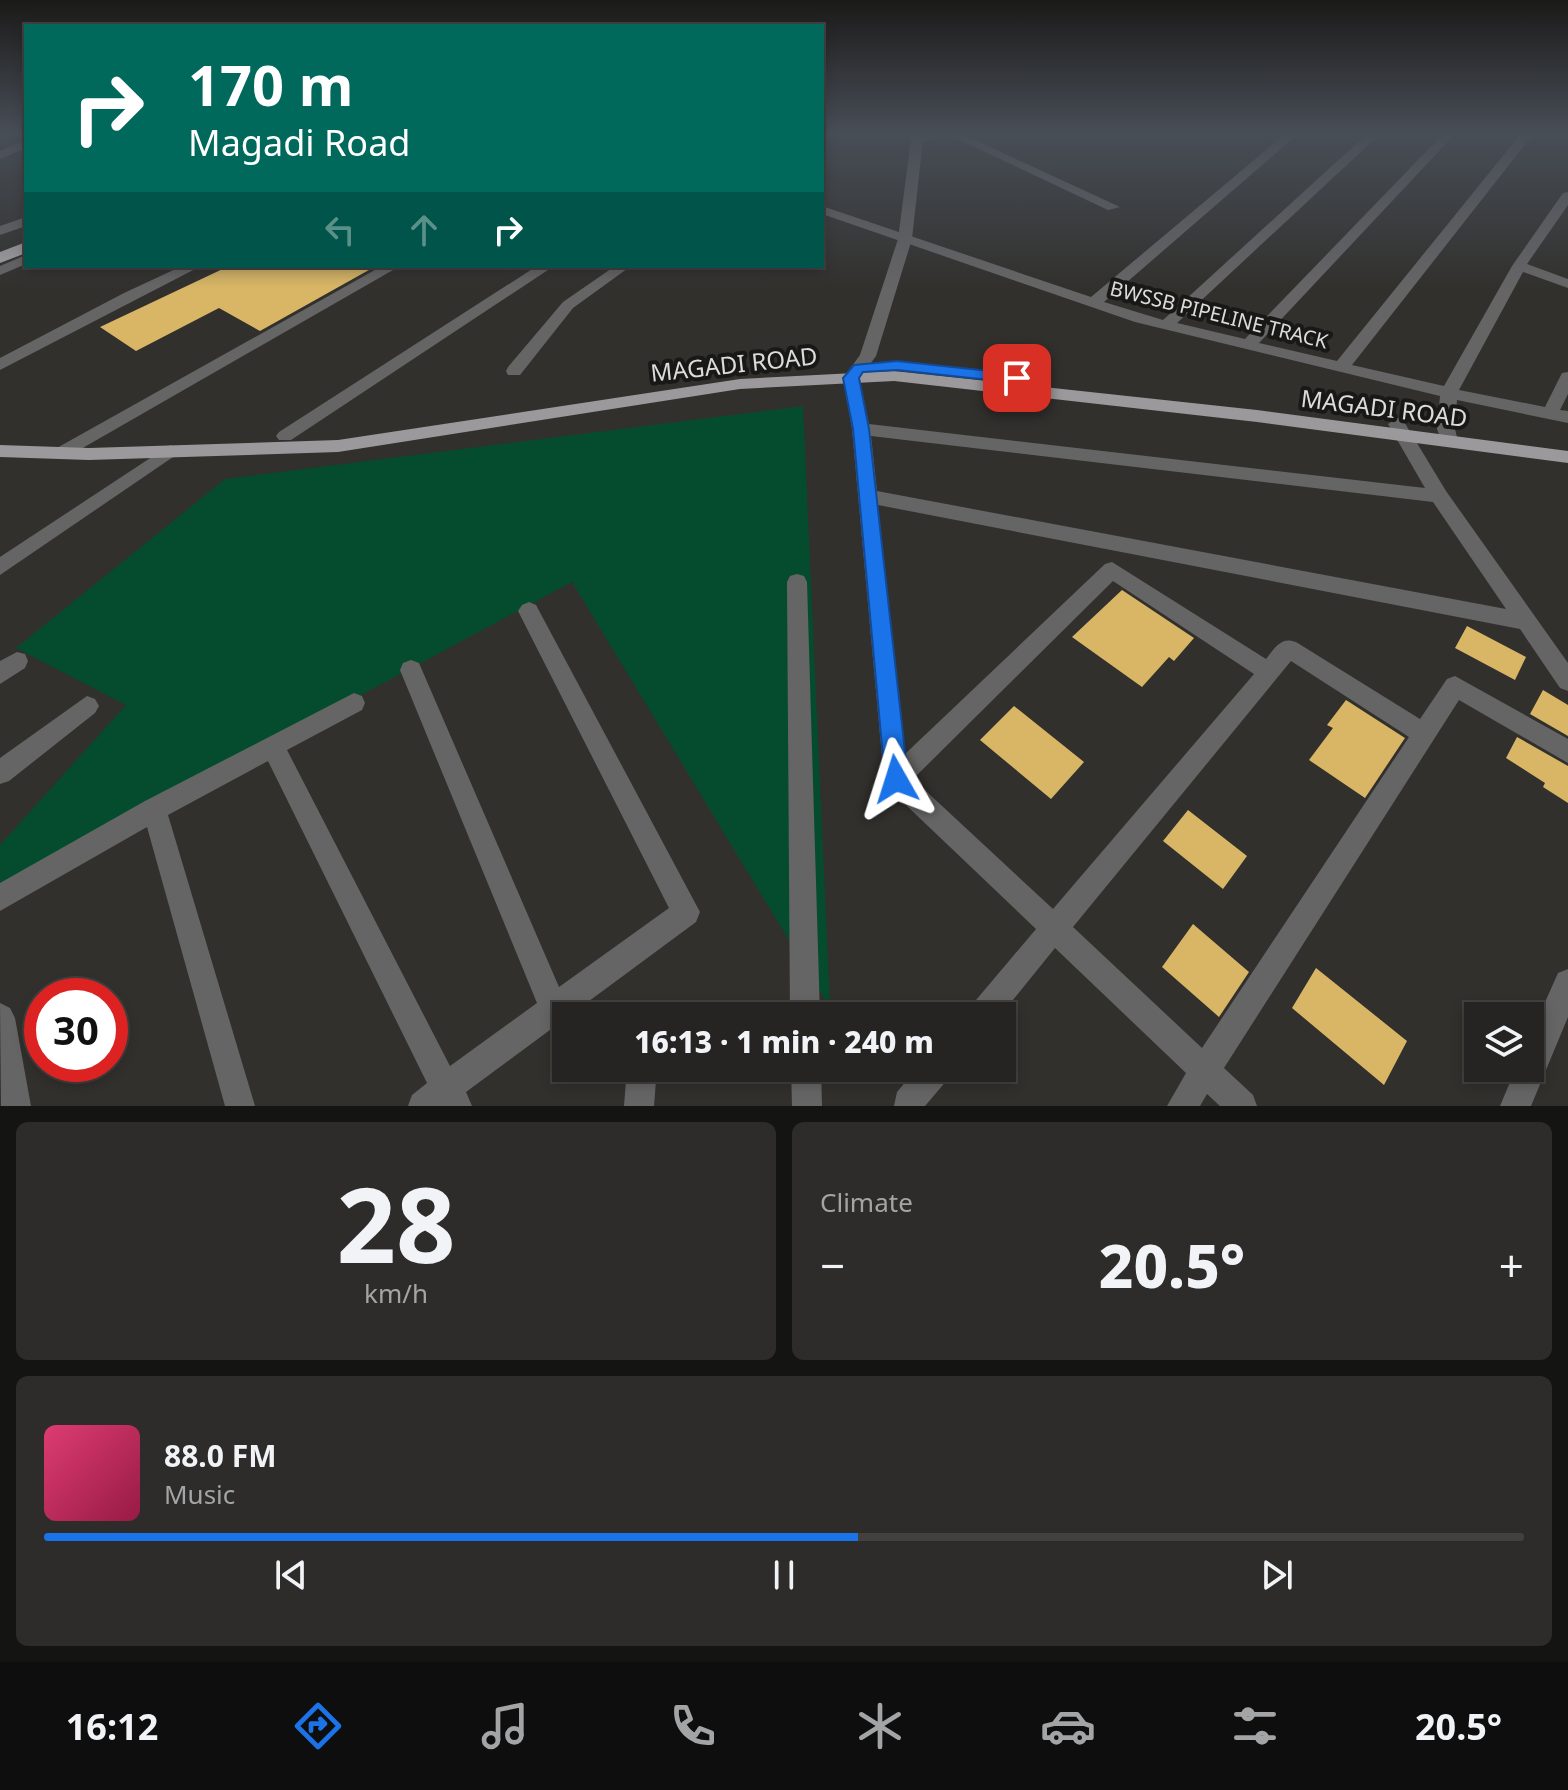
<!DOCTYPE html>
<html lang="en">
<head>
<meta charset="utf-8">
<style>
	body { margin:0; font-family:"Noto Sans",sans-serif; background:#2d2c2a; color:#f1f3f6; height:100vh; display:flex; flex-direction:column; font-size:30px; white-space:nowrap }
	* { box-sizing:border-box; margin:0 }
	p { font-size:26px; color:#a3a4a5 }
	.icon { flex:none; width:44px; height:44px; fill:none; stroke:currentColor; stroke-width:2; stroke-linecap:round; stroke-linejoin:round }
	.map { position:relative; height:1106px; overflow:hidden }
	.panel { display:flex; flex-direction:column; gap:16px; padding:16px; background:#141413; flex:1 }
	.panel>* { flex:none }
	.guide { position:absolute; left:24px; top:24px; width:800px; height:244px; border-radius:0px; box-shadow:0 4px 12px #0003,0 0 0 2px #424140; background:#00695c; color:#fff; overflow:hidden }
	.tools { position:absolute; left:1464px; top:1002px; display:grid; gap:16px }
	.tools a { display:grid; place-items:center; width:80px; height:80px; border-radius:0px; background:#252422; box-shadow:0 4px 12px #0003,0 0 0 2px #424140; font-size:40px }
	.speed { position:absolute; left:24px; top:978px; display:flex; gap:16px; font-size:40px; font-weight:700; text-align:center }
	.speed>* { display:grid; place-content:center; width:104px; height:104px; border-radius:50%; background:#252422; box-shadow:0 4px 12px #0003,0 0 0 2px #424140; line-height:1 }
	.speed .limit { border:12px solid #d22; background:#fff; color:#111 }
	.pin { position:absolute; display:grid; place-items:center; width:68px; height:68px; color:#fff; margin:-34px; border-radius:16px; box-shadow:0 4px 12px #0006 }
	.me { position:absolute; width:88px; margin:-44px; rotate:354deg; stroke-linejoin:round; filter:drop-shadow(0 0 6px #0008) }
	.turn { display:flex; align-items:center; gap:28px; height:168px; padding:0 32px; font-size:36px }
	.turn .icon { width:104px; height:104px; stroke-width:2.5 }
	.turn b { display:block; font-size:56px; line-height:68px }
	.lanes { display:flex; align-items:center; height:76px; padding:0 32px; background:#0003; justify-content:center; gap:40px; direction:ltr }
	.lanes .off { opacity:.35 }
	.big { font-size:60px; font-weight:800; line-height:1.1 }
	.panel .card { flex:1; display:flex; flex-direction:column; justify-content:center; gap:12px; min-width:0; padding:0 28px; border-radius:12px; background:#2d2c2a }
	.panel .dial { align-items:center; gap:0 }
	.dial b { font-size:104px; line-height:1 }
	.song { display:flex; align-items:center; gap:24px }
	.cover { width:96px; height:96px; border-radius:12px; background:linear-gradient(135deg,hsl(340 70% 55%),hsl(340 70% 35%)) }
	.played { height:8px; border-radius:4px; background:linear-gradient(90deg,#1a73e8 55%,#424140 55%) }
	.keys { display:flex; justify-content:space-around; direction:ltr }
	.heat { display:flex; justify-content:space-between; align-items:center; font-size:44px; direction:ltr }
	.panel .tiles { flex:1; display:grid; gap:16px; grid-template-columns:1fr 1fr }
	.card:last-child { grid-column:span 2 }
	.trip { position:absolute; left:552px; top:1002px; width:464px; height:80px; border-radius:0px; background:#252422; box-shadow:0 4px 12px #0003,0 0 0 2px #424140; font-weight:800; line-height:80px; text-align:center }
	.tab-bar { display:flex; height:128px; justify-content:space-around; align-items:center; background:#0f0e0e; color:#a3a4a5 }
	.tab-bar .icon { width:56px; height:56px }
	.tab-bar .selected { color:#1a73e8 }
	.tab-bar b { font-size:36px; color:#f1f3f6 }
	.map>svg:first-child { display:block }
	.green { fill:#054c2f }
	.building { fill:#d8b665 }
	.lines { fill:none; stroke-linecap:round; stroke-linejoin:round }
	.minor { fill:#666566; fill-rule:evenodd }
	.tertiary { fill:#666566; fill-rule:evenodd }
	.primary { fill:#9b999b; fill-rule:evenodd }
	.trunk { fill:#a6a4a6; fill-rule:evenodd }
	.route { fill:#1a73e8; stroke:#114b97; stroke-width:2 }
	.labels { text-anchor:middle; stroke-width:8; stroke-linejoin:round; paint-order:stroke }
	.far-street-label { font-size:20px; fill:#dddcdb; stroke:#181817 }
	.street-label { font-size:24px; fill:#dddcdb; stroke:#181817 }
</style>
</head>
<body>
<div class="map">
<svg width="1568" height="1106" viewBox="0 0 1568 1106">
	<rect width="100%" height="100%" fill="#31302d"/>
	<path class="green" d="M803,406L830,1008L572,582L6,885L0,882V845L126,705L16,648L225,479Z"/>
	<path class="building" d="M229,266H376L260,331L219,308L136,351L100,327Z
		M1122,590L1194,638L1174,661L1169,657L1142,687L1072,637Z
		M1467,626L1526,657L1515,680L1455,648Z
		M1543,690L1568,705V736L1530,714Z
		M1346,700L1405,738L1365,798L1309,760L1333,728L1327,725Z
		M1014,706L1084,762L1051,799L980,740Z
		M1517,737L1568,766V803L1543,787L1545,783L1506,758Z
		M1188,810L1247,856L1223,889L1163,841Z
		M1193,924L1249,972L1219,1017L1162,967Z
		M1316,968L1407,1041L1384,1085L1292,1008Z"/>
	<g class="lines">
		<path class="minor" d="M925,134H947L917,143L911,139Z
			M947,134H962L1120,207L1108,210Z
			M1285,134H1298L1104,302L1163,320L1367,134H1380L1177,323L1245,339L1443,134H1455L1259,343L1337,361L1519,136L1539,134L1527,142L1352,365L1444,386L1512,266L1563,193L1568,192V205L1527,264L1568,279V288L1523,272L1459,390L1545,407L1562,373L1568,372V394L1560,410L1568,411V423L1457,400L1455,429L1458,441L1449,447L1443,445L1437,429L1440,396L1135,322L822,214V206L1091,297Z
			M26,140V148L0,159V151Z
			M182,266H201L0,370V358L124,293Z
			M382,266H400L67,457L61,459L52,453L55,449Z
			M537,266H554L291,440H279L276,436L279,432Z
			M615,266H631L573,308L520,375H508L506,371L508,367L563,302Z
			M851,373L859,378L869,424L1425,488L1388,424L1397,418L1403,420L1446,491L1568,663V691L1560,688L1520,629L878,505L905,754L1105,564L1112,562L1266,659C1275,648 1281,636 1296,642L1420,719L1447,679L1455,676L1568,739V763L1459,700L1224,1068L1253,1095L1257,1106H1220L1207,1094L1200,1106H1167L1186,1073L1055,948L1000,1016H966L971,1006L1036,929L887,787L884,779L852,429L843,378ZM871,436L1433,502L1506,609L877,491ZM1113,581L1254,674L1053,909L913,779ZM1291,661L1409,737L1202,1048L1073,927Z
			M170,445L176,447L179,451L176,455L0,575V557Z
			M797,574L804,576L807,582L820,1016H790L787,582L790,576Z
			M529,602L536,605L700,912L696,922L466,1092L472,1106H408L412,1095L427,1083L268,761L168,815L255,1106H225L147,827L0,911V883L145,801L354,693L362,696L365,703L362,710L287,750L450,1066L537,1003L400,670L403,663L411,660L419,663L422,670L559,987L669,908L518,611L522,605Z
			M17,652L25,654L28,661L25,668L0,684V661Z
			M87,696L95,699L99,706L95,713L9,781L0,784V758Z
			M1568,969V1017L1531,1106H1500L1516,1068H1530V1036L1558,973Z
			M0,1003L10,1008L15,1018L31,1106H1Z
			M627,1068H657L654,1106H624Z
			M791,1068H821L822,1106H792Z
			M917,1068H952L948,1079L925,1106H894L897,1092Z"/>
		<path class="tertiary" d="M907,134H919L923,139L912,239L876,356L857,382L851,383L843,378L860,355L898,239L911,139Z
			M26,217V226L0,235V226Z
			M26,255V264L0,275V266Z"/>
		<path class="primary" d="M894,371L1257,410L1568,451V463L1257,422L894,381L740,389L338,452L89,460L0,457V445L89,448L338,440L740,379Z"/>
		<path class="trunk" d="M26,242V253L0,263V252Z"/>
	</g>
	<linearGradient id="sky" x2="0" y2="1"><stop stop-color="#1b1a19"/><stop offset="0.46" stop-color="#484e57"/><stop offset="1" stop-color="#484e57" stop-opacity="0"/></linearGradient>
	<rect width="1568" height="289" fill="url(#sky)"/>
	<path class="route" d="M897,361L1017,374L1025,378L1017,383L897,370L863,372L859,378L869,429L908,779L904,786L896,789L889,786L885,779L853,429L843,378L854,365Z"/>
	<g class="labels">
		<g class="far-street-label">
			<text transform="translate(1219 315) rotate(14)" y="7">BWSSB PIPELINE TRACK</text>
		</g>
		<g class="street-label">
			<text transform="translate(734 365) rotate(-6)" y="8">MAGADI ROAD</text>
			<text transform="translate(1384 409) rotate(7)" y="8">MAGADI ROAD</text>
		</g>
	</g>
</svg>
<div class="tools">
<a><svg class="icon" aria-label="layers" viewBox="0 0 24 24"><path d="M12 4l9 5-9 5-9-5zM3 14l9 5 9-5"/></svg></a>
</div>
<div class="speed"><div class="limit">30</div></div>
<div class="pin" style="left:1017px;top:378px;background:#d93025"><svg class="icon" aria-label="arrive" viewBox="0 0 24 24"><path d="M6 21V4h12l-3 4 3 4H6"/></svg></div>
<svg class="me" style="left:896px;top:779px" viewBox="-20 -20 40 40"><path d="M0-17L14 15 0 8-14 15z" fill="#1a73e8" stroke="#fff" stroke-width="4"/></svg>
<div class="trip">16:13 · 1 min · 240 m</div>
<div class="guide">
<div class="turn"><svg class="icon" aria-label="right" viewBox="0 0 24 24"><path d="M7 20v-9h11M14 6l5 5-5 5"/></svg><div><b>170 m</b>Magadi Road</div></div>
<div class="lanes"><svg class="icon off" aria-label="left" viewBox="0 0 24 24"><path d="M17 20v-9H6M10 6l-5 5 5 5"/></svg><svg class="icon off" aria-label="ahead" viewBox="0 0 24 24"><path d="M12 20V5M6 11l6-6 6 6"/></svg><svg class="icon" aria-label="right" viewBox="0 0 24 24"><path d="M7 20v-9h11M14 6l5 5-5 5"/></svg></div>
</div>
</div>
<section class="panel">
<div class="tiles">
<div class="card dial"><b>28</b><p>km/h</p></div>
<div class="card"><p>Climate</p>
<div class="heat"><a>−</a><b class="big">20.5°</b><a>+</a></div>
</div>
<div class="card">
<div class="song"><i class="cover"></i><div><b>88.0 FM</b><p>Music</p></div></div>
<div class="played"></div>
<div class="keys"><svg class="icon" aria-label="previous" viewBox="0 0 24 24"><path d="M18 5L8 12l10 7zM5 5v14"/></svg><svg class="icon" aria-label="pause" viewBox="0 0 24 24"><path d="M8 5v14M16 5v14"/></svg><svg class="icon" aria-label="next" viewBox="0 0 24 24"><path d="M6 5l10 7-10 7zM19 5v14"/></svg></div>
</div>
</div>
</section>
<nav class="tab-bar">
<b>16:12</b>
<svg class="icon selected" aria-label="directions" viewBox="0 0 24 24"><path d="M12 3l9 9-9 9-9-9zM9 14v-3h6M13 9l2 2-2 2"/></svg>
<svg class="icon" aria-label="music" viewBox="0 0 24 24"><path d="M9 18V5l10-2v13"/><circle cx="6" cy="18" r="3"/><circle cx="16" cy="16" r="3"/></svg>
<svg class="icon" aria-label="phone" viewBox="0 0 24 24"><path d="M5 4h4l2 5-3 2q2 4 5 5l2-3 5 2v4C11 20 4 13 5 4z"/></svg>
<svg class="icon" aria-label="climate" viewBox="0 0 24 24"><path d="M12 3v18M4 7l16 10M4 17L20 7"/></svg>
<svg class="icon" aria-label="car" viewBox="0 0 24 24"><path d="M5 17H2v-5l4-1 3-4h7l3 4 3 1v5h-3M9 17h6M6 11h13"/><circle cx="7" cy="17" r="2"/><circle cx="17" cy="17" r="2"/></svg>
<svg class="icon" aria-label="filters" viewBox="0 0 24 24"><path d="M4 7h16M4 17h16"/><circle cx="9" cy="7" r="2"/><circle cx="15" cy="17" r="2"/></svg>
<b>20.5°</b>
</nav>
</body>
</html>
